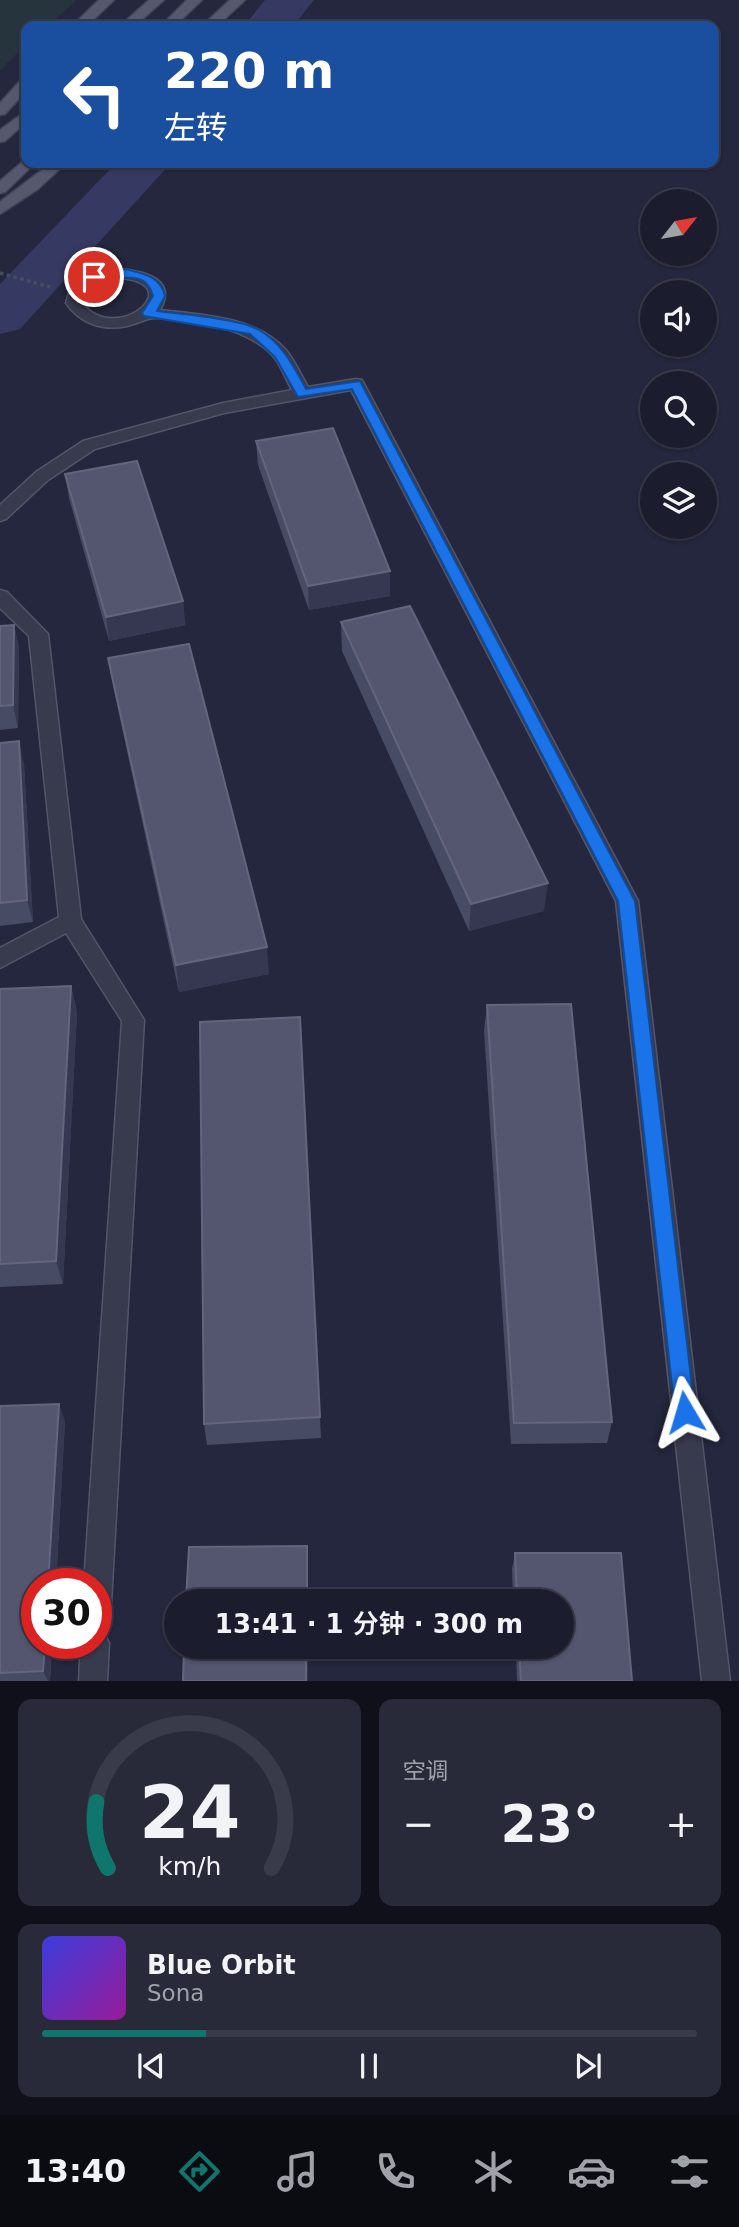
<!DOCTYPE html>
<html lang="zh">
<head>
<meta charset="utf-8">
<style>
	body { margin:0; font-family:"DejaVu Sans","Noto Sans SC",sans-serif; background:#282a3a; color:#f1f3f6; height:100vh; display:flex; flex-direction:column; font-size:26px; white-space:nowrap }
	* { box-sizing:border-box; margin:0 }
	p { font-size:23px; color:#a0a2aa }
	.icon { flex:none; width:38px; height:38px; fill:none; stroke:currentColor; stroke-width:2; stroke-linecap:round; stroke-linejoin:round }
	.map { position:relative; height:1681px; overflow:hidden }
	.sheet { display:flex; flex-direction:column; gap:18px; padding:18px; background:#0f1019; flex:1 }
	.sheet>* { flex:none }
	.hud { position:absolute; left:21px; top:21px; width:698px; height:147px; border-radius:14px; box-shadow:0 2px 5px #0004,0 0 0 2px #393b4a; background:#1a4fa0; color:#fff; overflow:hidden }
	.needle { width:46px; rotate:59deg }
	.controls { position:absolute; left:640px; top:189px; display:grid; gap:14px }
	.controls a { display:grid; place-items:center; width:77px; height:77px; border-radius:50%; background:#1b1d2e; box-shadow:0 2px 5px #0004,0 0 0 2px #393b4a; font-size:35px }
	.speed { position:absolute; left:21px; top:1568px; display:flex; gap:14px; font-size:35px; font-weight:700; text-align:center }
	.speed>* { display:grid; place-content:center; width:91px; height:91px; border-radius:50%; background:#1b1d2e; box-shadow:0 2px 5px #0004,0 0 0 2px #393b4a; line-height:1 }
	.speed .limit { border:10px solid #d22; background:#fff; color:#111 }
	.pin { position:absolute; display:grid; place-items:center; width:60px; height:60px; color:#fff; margin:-30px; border:4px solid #fff; border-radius:50%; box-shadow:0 2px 7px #0007 }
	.me { position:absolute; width:77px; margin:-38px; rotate:353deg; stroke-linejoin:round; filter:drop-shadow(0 0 5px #0008) }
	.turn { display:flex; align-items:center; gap:24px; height:147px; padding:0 28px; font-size:32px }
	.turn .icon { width:91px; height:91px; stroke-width:2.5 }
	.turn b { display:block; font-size:49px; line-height:60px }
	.big { font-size:52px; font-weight:600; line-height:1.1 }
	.sheet .tile { flex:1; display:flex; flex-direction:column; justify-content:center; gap:10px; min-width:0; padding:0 24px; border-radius:14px; background:#282a3a }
	.sheet .dial { align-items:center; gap:0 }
	.dial svg { height:182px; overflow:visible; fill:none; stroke:#393b4a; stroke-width:7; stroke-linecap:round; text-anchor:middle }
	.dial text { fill:#f1f3f6; stroke:none }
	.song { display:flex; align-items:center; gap:21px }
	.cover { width:84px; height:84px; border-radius:10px; background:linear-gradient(135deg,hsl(240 70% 55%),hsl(300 70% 35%)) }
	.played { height:7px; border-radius:4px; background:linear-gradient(90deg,#0f766e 25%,#393b4a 25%) }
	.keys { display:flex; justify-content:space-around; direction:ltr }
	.heat { display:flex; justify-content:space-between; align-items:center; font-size:38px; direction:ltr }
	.sheet .tiles { flex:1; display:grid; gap:18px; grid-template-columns:1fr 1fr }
	.tile:last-child { grid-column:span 2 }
	.trip { position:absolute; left:164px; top:1589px; width:410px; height:70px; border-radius:35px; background:#1b1d2e; box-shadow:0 2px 5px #0004,0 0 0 2px #393b4a; font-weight:600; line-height:70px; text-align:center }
	.tab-bar { display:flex; height:112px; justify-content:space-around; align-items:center; background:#0b0c12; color:#a0a2aa }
	.tab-bar .icon { width:49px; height:49px }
	.tab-bar .active { color:#0f766e }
	.tab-bar b { font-size:32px; color:#f1f3f6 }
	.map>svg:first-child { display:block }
	.green { fill:#26343e }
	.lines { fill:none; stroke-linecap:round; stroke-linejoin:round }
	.river { fill:#363a62; fill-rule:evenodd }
	.street-casing { stroke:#535568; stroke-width:3 }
	.primary-casing { stroke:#414356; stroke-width:3 }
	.path { stroke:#44515b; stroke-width:3.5; stroke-dasharray:3.5 3.5; stroke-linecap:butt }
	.street { fill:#383a4d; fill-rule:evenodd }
	.primary { fill:#56586d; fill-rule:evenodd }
	.wall { fill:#484b64 }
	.shaded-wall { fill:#353850 }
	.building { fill:#54566f; stroke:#63657d; stroke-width:2 }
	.route { fill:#1a73e8; stroke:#114b97; stroke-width:2 }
</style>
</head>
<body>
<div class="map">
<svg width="739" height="1681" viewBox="0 0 739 1681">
	<rect width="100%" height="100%" fill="#24273d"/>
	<path class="green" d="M0,0H77L47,26H26V45L0,70Z"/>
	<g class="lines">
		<path class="river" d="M265,0H314L293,26H244Z
			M116,163H171L20,329L0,334V284Z"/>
		<defs>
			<path id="street" d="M111,268C135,270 180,275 160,310C202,315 255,316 286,350C295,361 301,375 308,387L356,379L362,380L638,901L730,1681H702L616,901L351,390L224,413L95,449L48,480L6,519L0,521V505L36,472L83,441L223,403L292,390C286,380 282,367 274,357C249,328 190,317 153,318C145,319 136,324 127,326C103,331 80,324 66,303C71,279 90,273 111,268ZM109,278C197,277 118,349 82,303C85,288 95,282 109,278Z
				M0,590L7,592L48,634L81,919L144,1020L110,1621L103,1632L109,1643L107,1681H79L81,1643H96V1584H84L122,1021L66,933L0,968V948L59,917L29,636L0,608Z"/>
			<path id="primary" d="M99,0H114L87,26H72Z
				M149,0H164L135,26H120Z
				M187,0H202L175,26H161Z
				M230,0H245L217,26H202Z
				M26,79V91L5,114L0,115V103L21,80Z
				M26,111V122L5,141L0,142V130Z
				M26,159V163H34L32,166L5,192L0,193V181Z
				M51,163H66L38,189L0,214V202Z"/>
		</defs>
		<use href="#street" class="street-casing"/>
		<use href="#primary" class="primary-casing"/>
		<path class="path" d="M0,273L50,287"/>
		<use href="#street" class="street"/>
		<use href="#primary" class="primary"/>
	</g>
	<path class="wall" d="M256,441L390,596L309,610L258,465Z
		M65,474L183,601L185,625L109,641L69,498Z
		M341,622L544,911L469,931L342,651Z
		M14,625L19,649L18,728L0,730V626Z
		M108,658L269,974L179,992L113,686Z
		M0,743L24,764L33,922L0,926Z
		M71,986L77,1012L63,1284L0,1287V989Z
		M487,1005L612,1422L607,1443L511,1444L484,1031Z
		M300,1017L321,1438L207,1445L204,1424Z
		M0,1406L65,1421L56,1584H37V1643H52L50,1681H0Z
		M515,1553H621L632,1681H517L516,1647H562V1601H513L512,1569Z"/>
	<path class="shaded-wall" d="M390,571V596L309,610L308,586Z
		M183,601L185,625L109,641L106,617Z
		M14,625L19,649L18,728L13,705Z
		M19,741L24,764L33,922L27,900Z
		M548,883L544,911L469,931L471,904Z
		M267,947L269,974L179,992L176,965Z
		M71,986L77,1012L63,1284L56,1261Z
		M59,1404L65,1421L56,1584H48Z
		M307,1546L308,1565V1601H307Z
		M45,1643H52L50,1681H48L43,1671Z
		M306,1647H308V1681H306Z"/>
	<path class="building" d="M333,428L390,571L308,586L256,441Z
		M137,461L183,601L106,617L65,474Z
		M410,606L548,883L471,904L341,622Z
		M14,625L13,705L0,706V626Z
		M189,644L267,947L176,965L108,658Z
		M19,741L27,900L0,903V743Z
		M71,986L56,1261L0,1264V989Z
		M571,1004L612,1422L514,1423L487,1005Z
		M300,1017L320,1417L204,1424L200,1022Z
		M59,1404L48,1584H37V1643H45L43,1671L0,1673V1406Z
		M307,1546V1601H186L189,1547Z
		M515,1553H621L632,1681H521L519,1647H562V1601H517Z
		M184,1647H306V1681H183Z"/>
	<path class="route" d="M125,269C144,274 160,276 165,296L157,311C180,314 242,319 259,330C282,343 294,367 306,389L360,381L635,901L695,1412L692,1419L685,1422L678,1419L675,1412L618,901L352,389L298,397L275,357L250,334L144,316L142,313L153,296C144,261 105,289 88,277L94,273Z"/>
</svg>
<div class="controls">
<a><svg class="needle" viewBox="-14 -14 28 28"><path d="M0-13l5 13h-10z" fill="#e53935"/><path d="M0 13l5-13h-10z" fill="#a0a2aa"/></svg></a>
<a><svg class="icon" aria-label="sound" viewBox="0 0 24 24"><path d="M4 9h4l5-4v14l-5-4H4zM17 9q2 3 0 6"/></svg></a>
<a><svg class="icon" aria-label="search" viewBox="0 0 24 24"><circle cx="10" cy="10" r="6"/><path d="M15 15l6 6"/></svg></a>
<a><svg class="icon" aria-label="layers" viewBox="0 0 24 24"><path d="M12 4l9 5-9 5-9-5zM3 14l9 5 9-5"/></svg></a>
</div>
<div class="speed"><div class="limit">30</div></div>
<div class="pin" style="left:94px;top:277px;background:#d93025"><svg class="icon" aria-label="arrive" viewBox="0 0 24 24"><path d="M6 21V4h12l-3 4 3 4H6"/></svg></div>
<svg class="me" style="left:685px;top:1412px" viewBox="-20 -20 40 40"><path d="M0-17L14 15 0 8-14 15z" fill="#1a73e8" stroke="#fff" stroke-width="4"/></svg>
<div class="trip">13:41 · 1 分钟 · 300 m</div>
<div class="hud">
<div class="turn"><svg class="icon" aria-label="left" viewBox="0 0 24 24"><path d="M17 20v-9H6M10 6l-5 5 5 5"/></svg><div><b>220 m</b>左转</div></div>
</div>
</div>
<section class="sheet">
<div class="tiles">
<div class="tile dial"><svg viewBox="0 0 100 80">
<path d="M14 69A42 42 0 1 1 86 69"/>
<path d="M14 69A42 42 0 0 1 9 40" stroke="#0f766e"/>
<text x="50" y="56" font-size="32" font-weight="700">24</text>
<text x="50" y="72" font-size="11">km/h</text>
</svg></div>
<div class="tile"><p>空调</p>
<div class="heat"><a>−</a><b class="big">23°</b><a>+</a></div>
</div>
<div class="tile">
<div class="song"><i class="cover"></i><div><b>Blue Orbit</b><p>Sona</p></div></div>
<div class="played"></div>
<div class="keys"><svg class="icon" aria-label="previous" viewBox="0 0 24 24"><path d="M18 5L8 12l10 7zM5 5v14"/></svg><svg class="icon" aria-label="pause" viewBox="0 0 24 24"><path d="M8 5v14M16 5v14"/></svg><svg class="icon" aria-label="next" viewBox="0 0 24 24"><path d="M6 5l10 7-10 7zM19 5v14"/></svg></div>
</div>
</div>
</section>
<nav class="tab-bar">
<b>13:40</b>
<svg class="icon active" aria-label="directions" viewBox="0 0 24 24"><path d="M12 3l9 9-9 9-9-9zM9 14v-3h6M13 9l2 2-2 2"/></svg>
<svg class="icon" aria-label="music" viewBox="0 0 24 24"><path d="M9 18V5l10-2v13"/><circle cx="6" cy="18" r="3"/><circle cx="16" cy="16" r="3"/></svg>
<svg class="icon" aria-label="phone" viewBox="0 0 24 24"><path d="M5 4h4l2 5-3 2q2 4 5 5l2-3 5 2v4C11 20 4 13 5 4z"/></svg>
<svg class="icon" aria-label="climate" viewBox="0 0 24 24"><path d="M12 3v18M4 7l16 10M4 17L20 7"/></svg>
<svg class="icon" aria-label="car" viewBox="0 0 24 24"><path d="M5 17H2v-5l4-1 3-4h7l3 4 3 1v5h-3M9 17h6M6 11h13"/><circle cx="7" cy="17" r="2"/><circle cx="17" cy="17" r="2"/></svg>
<svg class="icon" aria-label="filters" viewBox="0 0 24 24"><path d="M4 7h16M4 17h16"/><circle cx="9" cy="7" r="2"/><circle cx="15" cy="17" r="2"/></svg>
</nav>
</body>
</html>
